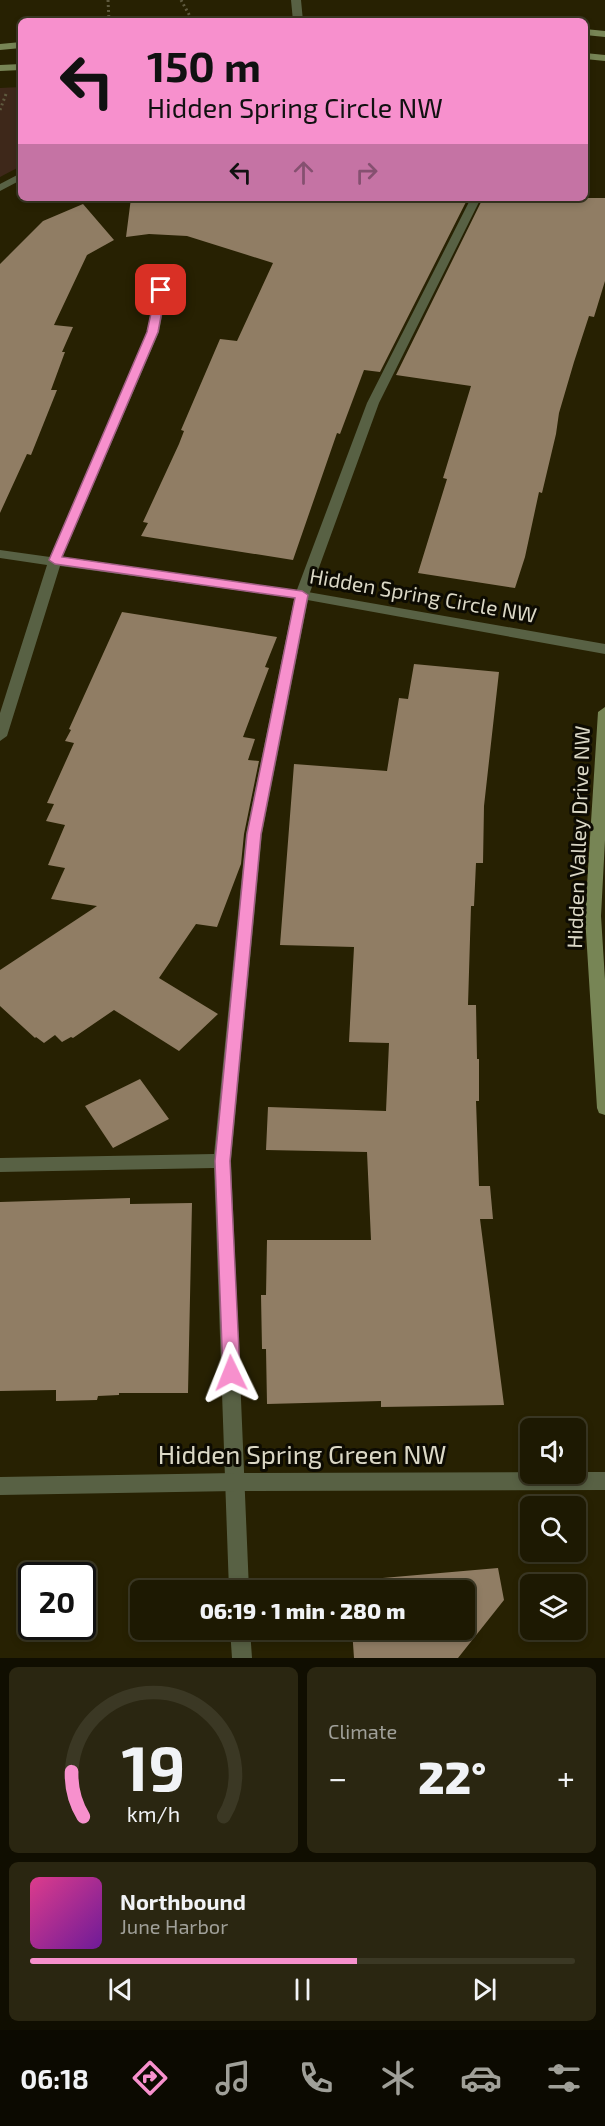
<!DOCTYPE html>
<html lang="en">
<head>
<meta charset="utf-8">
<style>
	body { margin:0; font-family:"Exo 2",sans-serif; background:#2a2611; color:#f1f3f6; height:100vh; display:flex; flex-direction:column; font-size:22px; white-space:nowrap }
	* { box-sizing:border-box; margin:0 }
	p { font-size:20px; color:#a0a099 }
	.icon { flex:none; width:33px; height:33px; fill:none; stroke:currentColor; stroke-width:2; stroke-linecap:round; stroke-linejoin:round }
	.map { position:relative; height:1658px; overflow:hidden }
	.sheet { display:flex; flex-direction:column; gap:9px; padding:9px; background:#100e01; flex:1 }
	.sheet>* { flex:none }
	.hud { position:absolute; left:18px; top:18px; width:570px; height:183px; border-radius:9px; box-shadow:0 3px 9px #0003,0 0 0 2px #3b3824; background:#f790cd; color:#111; overflow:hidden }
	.fabs { position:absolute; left:520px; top:1418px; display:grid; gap:12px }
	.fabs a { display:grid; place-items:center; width:66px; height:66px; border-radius:9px; background:#1d1902; box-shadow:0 3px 9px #0003,0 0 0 2px #3b3824; font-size:30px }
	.speed { position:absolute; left:18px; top:1562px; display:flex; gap:12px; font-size:30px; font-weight:700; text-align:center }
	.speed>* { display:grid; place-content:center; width:78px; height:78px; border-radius:50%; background:#1d1902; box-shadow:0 3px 9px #0003,0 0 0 2px #3b3824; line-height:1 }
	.speed .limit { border:3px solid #111; border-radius:9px; background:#fff; color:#111 }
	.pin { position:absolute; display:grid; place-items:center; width:51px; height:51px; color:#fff; margin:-26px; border-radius:12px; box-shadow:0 3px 9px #0006 }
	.me { position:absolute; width:66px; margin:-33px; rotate:358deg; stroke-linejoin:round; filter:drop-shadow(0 0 4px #0008) }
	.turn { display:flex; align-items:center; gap:21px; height:126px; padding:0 30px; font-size:27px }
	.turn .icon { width:78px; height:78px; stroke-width:2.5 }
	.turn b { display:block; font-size:42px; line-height:51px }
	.lanes { display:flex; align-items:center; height:57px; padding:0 30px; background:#0003; justify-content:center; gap:30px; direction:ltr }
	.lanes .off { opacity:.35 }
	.big { font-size:45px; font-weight:800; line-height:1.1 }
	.sheet .tile { flex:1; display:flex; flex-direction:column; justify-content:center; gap:9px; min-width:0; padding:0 21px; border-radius:9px; background:#2a2611 }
	.sheet .dial { align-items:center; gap:0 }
	.dial svg { height:156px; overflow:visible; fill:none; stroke:#3b3824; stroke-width:7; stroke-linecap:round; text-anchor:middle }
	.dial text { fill:#f1f3f6; stroke:none }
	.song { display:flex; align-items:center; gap:18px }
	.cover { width:72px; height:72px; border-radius:9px; background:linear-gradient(135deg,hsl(330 70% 55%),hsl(280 70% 35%)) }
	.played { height:6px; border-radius:3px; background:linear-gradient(90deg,#f790cd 60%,#3b3824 60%) }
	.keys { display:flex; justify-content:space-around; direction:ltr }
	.heat { display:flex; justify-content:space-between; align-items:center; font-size:33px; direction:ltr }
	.sheet .tiles { flex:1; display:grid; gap:9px; grid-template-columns:1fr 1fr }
	.tile:last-child { grid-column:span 2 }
	.trip { position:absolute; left:130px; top:1580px; width:345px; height:60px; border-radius:9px; background:#1d1902; box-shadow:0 3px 9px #0003,0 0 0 2px #3b3824; font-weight:800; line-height:60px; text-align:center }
	.dock { display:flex; height:96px; justify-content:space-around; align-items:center; background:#0c0a01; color:#a0a099 }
	.dock .icon { width:42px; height:42px }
	.dock .current { color:#f790cd }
	.dock b { font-size:27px; color:#f1f3f6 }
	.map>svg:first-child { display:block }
	.green { fill:#3e281a }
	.building { fill:#907d64 }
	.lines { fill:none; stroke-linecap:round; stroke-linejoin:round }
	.path { stroke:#5f5a3f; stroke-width:3; stroke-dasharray:2 3; stroke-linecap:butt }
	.lane { fill:#586144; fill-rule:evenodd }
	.street { fill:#586144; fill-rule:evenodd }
	.secondary { fill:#778555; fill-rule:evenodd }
	.route { fill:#f790cd; stroke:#a15e85; stroke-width:1.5 }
	.labels { text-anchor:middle; stroke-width:6; stroke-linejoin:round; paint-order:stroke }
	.street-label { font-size:21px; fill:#dbd8c6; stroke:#0d0b02 }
	.near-street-label { font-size:26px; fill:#dbd8c6; stroke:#0d0b02 }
</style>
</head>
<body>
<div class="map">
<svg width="605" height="1658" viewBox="0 0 605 1658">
	<rect width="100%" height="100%" fill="#272102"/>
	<path class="green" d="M21,87V166L0,177V88Z"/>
	<path class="building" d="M131,198H468L380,372L364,370L340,434L337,433L293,560L141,536L148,523L143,522L179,444L184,431L181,430L220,339L237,341L273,263L187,236L149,234L126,237Z
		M483,198H605V281L594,317L589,316L574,362L559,413L556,434L542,493L539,492L525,557L515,588L418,573L447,479L443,478L471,386L396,375Z
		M83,204L114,240L87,255L54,325L73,327L62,352H65L51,390H57L31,455L27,454L0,513V264L43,221Z
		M122,612L277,637L265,667L269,668L243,737L255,739L248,760L259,761L244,834L241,864L217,927L196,924L159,978L218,1014L179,1051L114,1010L73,1038L71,1037L62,1042L55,1035L44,1043L36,1037L35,1038L0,1006V970L97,906L51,899L65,868L48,865L65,825L46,821L54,804L47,803L74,743L65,741L71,730L69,729Z
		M414,664L499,672L484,806L483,863H476L474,906H471L468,1005H476L477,1059H479V1101H476L479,1186H490L493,1219H480L504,1405L381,1407V1401L267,1404L266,1349H262L261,1295H266L267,1240H371L367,1152L266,1150L268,1107L386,1111L389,1043L349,1042L354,947L280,945L294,764L387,771L399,698L408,699Z
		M140,1079L169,1119L113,1148L85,1106Z
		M130,1198V1204L192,1203L188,1393H119V1395L98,1396L97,1400L56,1401V1390L0,1391V1202Z
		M498,1568L504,1600L458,1658H354L352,1629H465V1590H348V1581Z"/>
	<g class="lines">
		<path class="path" d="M108,0L109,21
			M181,0L191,18
			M0,110L6,94"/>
		<path class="lane" d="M291,0H301L303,21H293Z
			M21,173V180L0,191V184Z
			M471,198H481L379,403L309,595L262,834L231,1161L249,1590H229L214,1168L0,1172V1158L214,1154L246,834L295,595L367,403Z
			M230,1629H250L252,1658H232Z"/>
		<path class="street" d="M161,287L167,290L159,332L62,558L302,591L605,644V654L302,599L60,566L7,736L0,741V713L47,565L0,558V550L50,557L147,332L155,290Z
			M576,1472H605V1490L235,1491L0,1495V1477L235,1473Z"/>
		<path class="secondary" d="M585,29L605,31V37L585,35Z
			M21,42V48L0,50V44Z
			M585,53L605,55V61L585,59Z
			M21,64V70L0,71V65Z
			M605,707V840L601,916L605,980V1115L599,1113L597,1108L585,916L598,712Z"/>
	</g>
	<path class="route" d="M161,287L166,290L158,332L62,557L302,591L308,595L261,834L230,1161L240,1373L237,1378L231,1381L225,1378L223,1373L215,1161L247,834L295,598L55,564L49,560L147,332L156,290Z"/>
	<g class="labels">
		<g class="street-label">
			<text transform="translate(423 596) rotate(10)" y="7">Hidden Spring Circle NW</text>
			<text transform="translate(579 837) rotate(-88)" y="7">Hidden Valley Drive NW</text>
		</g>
		<g class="near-street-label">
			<text x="302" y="1464">Hidden Spring Green NW</text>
		</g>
	</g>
</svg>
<div class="fabs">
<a><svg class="icon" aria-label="sound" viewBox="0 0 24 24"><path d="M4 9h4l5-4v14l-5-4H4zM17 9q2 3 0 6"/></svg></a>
<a><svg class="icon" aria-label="search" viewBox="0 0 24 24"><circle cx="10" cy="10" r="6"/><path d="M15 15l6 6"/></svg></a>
<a><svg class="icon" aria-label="layers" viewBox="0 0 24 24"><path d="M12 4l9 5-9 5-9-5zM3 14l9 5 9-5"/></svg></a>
</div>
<div class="speed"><div class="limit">20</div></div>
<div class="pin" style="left:161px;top:290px;background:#d93025"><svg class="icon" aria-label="arrive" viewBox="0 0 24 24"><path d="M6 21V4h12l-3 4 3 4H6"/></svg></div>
<svg class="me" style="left:231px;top:1373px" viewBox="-20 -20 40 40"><path d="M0-17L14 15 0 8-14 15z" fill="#f790cd" stroke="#fff" stroke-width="4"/></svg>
<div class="trip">06:19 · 1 min · 280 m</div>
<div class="hud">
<div class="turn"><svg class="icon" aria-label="left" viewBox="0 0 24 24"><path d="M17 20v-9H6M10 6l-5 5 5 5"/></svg><div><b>150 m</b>Hidden Spring Circle NW</div></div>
<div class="lanes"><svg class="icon" aria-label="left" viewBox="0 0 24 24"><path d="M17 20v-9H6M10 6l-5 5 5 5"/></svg><svg class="icon off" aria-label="ahead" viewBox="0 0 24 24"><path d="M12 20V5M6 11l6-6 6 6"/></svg><svg class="icon off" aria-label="right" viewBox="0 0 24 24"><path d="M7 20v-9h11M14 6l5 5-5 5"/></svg></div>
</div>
</div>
<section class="sheet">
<div class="tiles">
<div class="tile dial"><svg viewBox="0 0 100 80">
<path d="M14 69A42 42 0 1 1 86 69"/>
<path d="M14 69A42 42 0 0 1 8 46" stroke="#f790cd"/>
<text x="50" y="56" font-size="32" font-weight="700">19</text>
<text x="50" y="72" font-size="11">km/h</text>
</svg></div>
<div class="tile"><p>Climate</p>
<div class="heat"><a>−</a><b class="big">22°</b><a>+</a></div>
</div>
<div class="tile">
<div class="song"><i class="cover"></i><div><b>Northbound</b><p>June Harbor</p></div></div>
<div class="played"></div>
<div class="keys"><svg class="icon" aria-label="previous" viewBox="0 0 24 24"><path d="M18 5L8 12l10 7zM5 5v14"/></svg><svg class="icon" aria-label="pause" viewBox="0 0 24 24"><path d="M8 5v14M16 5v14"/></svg><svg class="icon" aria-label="next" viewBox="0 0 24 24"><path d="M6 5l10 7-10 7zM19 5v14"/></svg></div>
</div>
</div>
</section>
<nav class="dock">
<b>06:18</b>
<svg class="icon current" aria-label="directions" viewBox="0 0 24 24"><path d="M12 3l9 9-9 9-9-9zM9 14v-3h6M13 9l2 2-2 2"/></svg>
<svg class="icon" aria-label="music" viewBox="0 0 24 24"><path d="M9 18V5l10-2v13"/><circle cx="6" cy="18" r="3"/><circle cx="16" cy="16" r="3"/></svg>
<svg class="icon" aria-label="phone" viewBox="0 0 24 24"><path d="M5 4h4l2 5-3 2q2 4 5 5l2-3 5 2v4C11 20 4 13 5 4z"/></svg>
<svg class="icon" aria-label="climate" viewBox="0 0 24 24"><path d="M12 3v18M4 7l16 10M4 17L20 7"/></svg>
<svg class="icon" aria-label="car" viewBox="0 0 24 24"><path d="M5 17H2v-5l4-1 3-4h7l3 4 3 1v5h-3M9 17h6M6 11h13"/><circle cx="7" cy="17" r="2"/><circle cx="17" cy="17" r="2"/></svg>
<svg class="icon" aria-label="filters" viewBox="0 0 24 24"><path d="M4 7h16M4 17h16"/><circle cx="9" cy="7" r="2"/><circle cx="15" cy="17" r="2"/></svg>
</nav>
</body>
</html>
